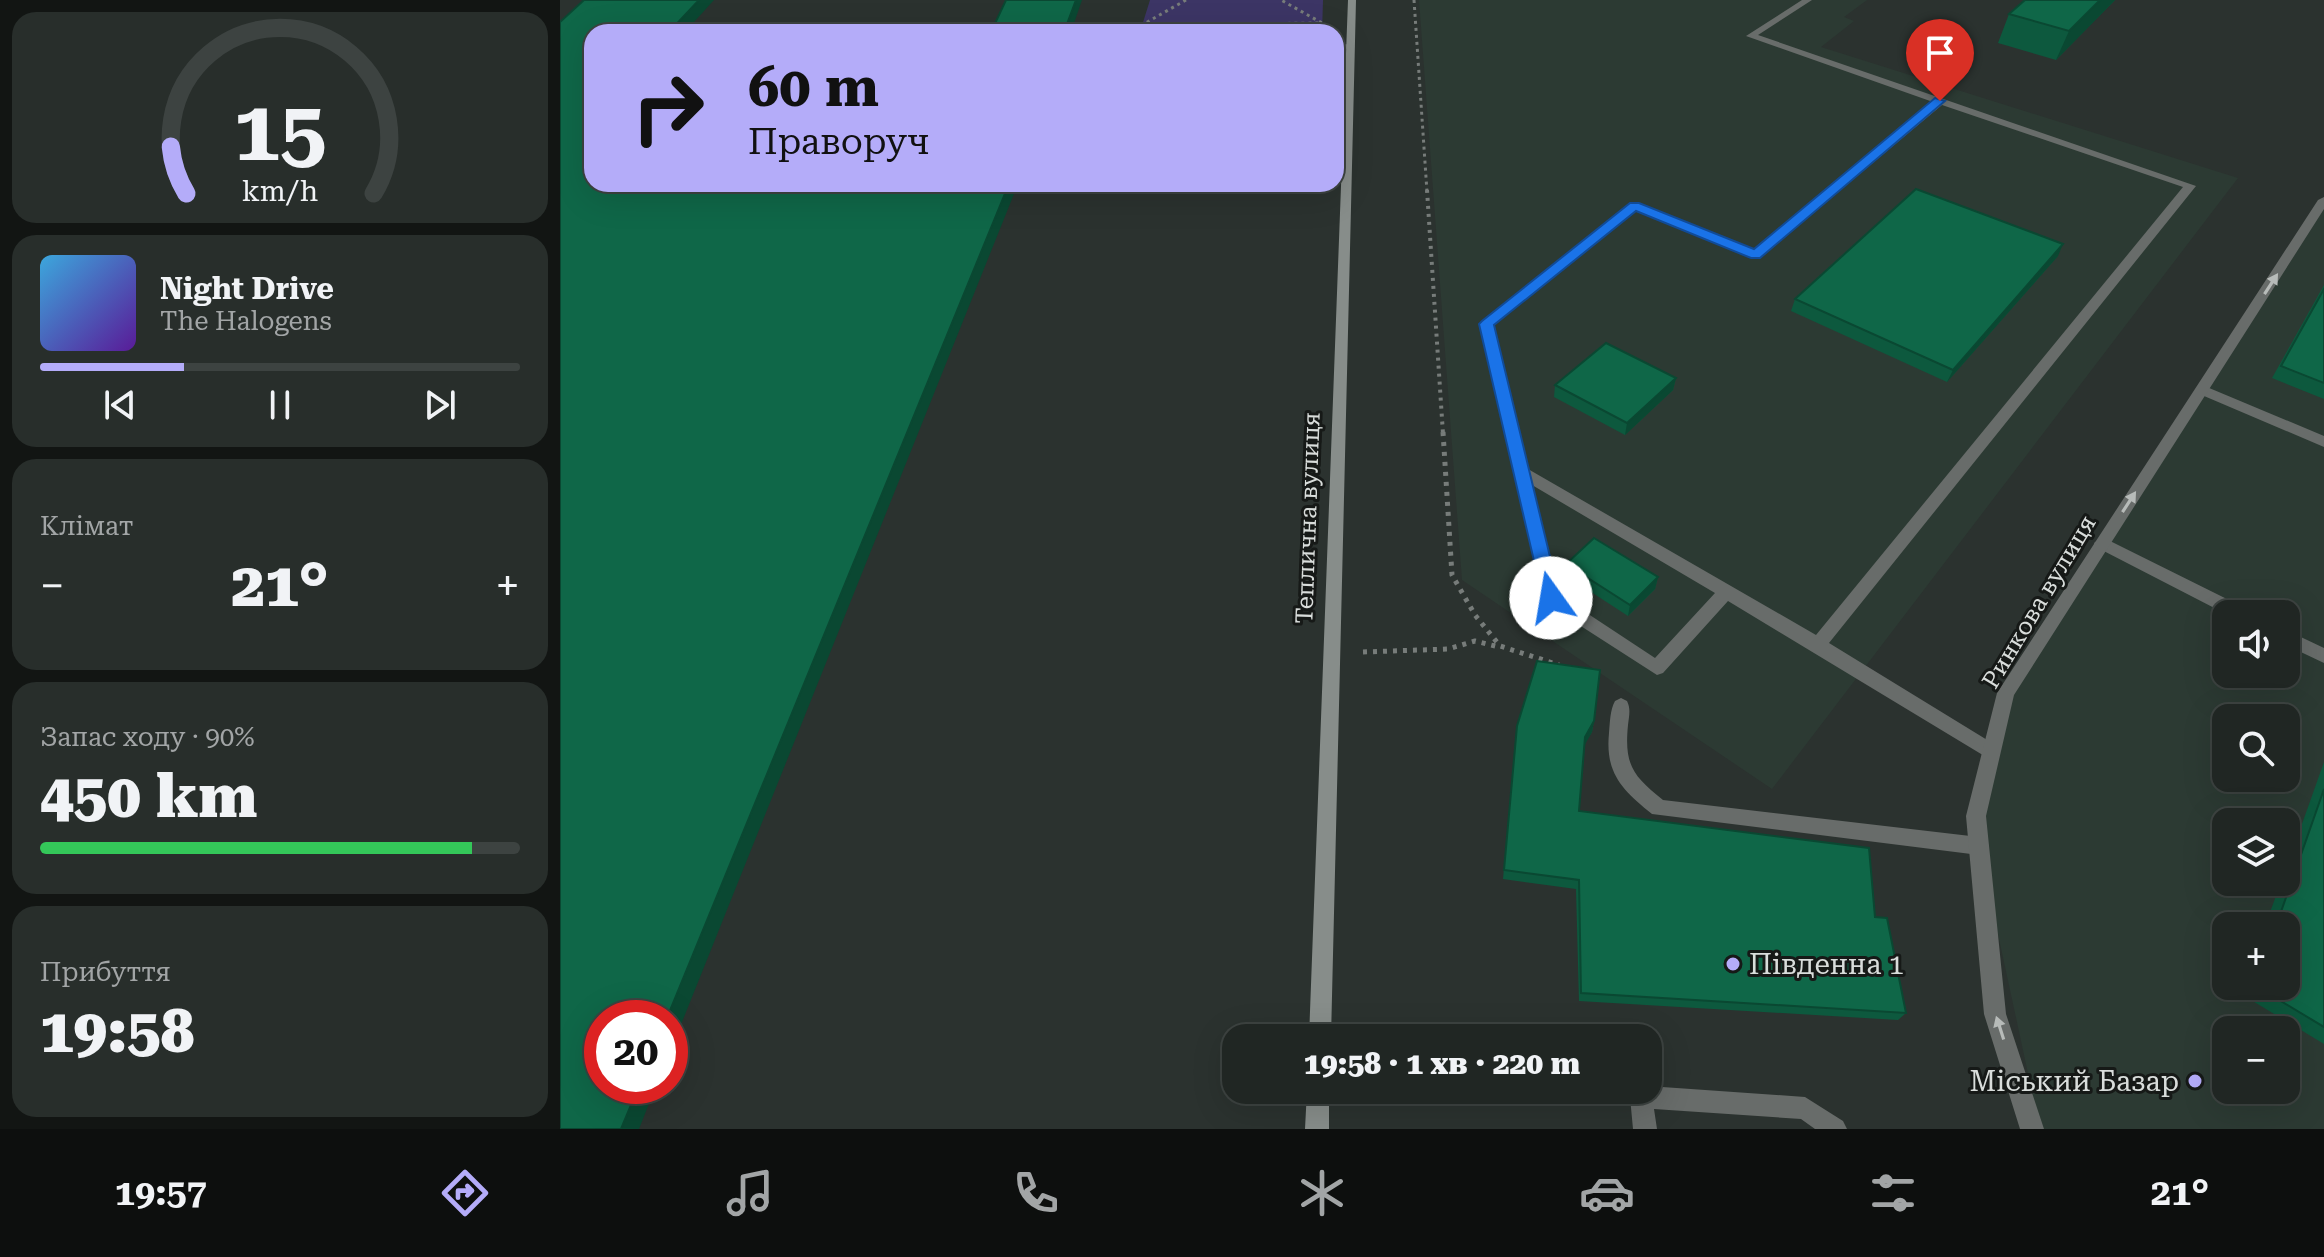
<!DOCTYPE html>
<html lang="uk">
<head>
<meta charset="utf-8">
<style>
	body { margin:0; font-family:"Roboto Serif",serif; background:#282e2b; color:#f1f3f6; height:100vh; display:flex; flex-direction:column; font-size:30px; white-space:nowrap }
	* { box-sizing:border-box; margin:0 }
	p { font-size:26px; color:#a2a5a6 }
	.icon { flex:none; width:44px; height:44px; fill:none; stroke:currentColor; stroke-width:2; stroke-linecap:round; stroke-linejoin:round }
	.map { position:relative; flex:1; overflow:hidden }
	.details { display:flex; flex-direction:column; gap:12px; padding:12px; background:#121513; width:560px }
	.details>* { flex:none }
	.banner { position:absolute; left:24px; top:24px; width:760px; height:168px; border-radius:24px; box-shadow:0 8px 32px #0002,0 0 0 2px #3d4341; background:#b4acf9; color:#111; overflow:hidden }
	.buttons { position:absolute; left:1652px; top:600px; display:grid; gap:16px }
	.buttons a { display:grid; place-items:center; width:88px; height:88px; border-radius:16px; background:#202623; box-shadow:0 8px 32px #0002,0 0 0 2px #3d4341; font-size:40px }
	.speed { position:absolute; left:24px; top:1000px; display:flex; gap:16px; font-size:40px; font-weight:700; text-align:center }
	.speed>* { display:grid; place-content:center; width:104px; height:104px; border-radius:50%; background:#202623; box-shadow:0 8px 32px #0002,0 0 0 2px #3d4341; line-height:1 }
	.speed .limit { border:12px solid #d22; background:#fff; color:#111 }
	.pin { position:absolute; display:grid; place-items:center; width:68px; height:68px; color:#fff; margin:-82px -34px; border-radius:50% 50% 50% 0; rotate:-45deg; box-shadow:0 0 8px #0007 }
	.pin .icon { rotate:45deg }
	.me { position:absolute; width:88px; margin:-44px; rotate:347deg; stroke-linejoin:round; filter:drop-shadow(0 0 6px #0008) }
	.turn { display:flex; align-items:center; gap:28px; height:168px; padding:0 32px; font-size:36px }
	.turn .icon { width:104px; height:104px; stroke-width:2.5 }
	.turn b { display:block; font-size:56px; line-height:68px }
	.big { font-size:60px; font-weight:800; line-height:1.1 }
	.details .tile { flex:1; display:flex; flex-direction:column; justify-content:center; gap:12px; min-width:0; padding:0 28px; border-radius:24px; background:#282e2b }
	.details .dial { align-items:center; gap:0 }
	.dial svg { height:208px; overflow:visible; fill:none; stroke:#3d4341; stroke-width:7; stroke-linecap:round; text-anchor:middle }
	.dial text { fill:#f1f3f6; stroke:none }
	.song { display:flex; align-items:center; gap:24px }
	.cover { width:96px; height:96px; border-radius:12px; background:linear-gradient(135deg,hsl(200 70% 55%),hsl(270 70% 35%)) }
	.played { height:8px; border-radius:4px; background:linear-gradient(90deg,#b4acf9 30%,#3d4341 30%) }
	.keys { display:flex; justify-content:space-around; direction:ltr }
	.heat { display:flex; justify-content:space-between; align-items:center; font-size:44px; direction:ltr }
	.charge { height:12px; border-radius:6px; background:linear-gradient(90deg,#34c759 90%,#3d4341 0) }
	.trip { position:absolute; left:662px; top:1024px; width:440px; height:80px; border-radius:24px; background:#202623; box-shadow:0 8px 32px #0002,0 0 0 2px #3d4341; font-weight:800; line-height:80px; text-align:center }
	.menu { display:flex; height:128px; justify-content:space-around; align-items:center; background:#0d0f0e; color:#a2a5a6 }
	.menu .icon { width:56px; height:56px }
	.menu .current { color:#b4acf9 }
	.menu b { font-size:36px; color:#f1f3f6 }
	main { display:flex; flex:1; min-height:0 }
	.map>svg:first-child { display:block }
	.built { fill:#2c3a33; fill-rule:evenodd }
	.green { fill:#3c3565 }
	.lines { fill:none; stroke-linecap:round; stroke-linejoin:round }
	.path-far2 { stroke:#777c7a; stroke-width:3; stroke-dasharray:3 4; stroke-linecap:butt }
	.path-far1 { stroke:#777c7a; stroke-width:4; stroke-dasharray:3 5; stroke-linecap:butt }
	.path { stroke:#777c7a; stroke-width:5; stroke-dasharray:4 6; stroke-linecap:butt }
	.lane { fill:#686c6a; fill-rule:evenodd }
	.street { fill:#686c6a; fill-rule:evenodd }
	.secondary { fill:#878d8a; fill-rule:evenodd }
	.wall { fill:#0d593e }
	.shaded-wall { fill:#0a4832 }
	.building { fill:#0f6748; stroke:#0a4832; stroke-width:2 }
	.oneway { fill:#b7bbb9 }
	.route { fill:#1a73e8; stroke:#114b97; stroke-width:2 }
	.poi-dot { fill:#b4acf9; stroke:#161917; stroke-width:3 }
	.labels { text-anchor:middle; stroke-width:6; stroke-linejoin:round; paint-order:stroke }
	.street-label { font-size:24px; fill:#d9dddb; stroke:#161917 }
	.near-poi-label { font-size:28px; fill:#d9dddb; stroke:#161917; text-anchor:start }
</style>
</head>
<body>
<main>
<section class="details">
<div class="tile dial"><svg viewBox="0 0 100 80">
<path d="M14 69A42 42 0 1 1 86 69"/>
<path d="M14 69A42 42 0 0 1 8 51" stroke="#b4acf9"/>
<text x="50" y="56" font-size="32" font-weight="700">15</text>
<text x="50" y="72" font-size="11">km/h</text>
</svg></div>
<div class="tile">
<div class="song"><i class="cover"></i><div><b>Night Drive</b><p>The Halogens</p></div></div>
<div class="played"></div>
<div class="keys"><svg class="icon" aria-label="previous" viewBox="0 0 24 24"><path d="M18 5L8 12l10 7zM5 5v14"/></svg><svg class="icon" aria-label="pause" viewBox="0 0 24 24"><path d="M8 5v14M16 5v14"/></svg><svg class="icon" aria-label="next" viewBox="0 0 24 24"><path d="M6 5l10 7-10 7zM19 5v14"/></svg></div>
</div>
<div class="tile"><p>Клімат</p>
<div class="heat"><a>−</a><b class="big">21°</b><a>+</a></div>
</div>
<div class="tile"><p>Запас ходу · 90%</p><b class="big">450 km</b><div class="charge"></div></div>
<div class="tile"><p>Прибуття</p><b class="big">19:58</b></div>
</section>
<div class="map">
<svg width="1764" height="1129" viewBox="0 0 1764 1129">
	<rect width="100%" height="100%" fill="#2b322f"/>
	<path class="built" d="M859,0H1307L1284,17L1294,21L1261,47L1678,178L1212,789L902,580Z
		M1764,200V1129H1480L1419,846L1446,693ZM1666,614H1726V674H1666ZM1666,718H1726V778H1666ZM1666,822H1726V882H1666ZM1666,926H1726V986H1666ZM1666,1030H1726V1090H1666Z"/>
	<path class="green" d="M590,0H763L762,32H580Z"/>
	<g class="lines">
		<path class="path-far2" d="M626,0L582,25L762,23L721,0
			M854,0L867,192"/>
		<path class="path-far1" d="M867,190L883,434"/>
		<path class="path" d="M883,432L892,575L915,615L940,646L999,665
			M803,652L888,649L915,641L939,647"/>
		<path class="lane" d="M1242,0H1252L1198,35L1636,186L1269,643L1437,746L1440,752L1437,758L1431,760L1168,601L1103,673L1097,675L985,603L983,598L921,324L1070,204H1078L1194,250L1373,102L1186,36ZM1382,105L1623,187L1256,635L968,469L934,325L1075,211L1191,258H1199ZM972,485L1155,593L1095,658L998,594Z
			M1642,385L1764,436V447L1637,393L1635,390Z
			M1542,537L1687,609L1689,614H1666L1536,547L1534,543Z
			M1726,630L1764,648V663L1726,645Z
			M1061,698L1067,701C1071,709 1069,716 1068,725C1064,765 1073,776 1103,800L1419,837L1426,840L1429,846L1426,852L1419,855L1092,814C1062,790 1045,773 1049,733C1050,722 1050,710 1055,701Z
			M1088,1086L1245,1097L1283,1121L1287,1129H1255L1241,1119L1094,1109L1097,1129H1073L1070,1097L1073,1090H1088Z"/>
		<path class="street" d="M776,45L790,44L795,47L776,51Z
			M1764,197V209L1454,695L1426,816L1446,1014L1484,1129H1460L1424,1014L1406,816L1437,693L1758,200Z"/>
		<path class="secondary" d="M788,0H796L771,1038H749Z
			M747,1090H769V1129H745Z"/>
	</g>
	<path class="wall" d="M1555,0L1496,60L1438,43L1449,14Z
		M1498,256L1387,382L1231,311L1235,299Z
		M1764,285V399L1712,378Z
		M1116,378L1113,390L1065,435L994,397L995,385Z
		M1006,564L1098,577L1095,589L1068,616L1005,575Z
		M1034,721L1032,732L1024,745L1019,811L1315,917L1346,1013L1338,1020L1019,1001L1016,889L943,879L957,726Z
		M1764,762V1044L1681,994L1684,986H1726V926H1705L1721,882H1726V869Z"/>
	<path class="shaded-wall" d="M139,0H154L125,32H109Z
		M516,0H522L511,32H504Z
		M1540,0H1555L1496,60L1509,31Z
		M449,184H458L110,1052V1018H107Z
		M1503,244L1498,256L1387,382L1393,370Z
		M1116,378L1113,390L1065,435L1067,423Z
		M1098,577L1095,589L1068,616L1070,605Z
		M1034,721L1032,732L1023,748L1025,737Z
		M79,1086H96L79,1129H61Z"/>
	<path class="building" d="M24,0H139L109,32H32V184H449L107,1018H42V1086H79L61,1129H0V22Z
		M446,0H516L504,32H431Z
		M1465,0H1540L1509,31L1449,14Z
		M1356,189L1503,244L1393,370L1235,299Z
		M1764,289V383L1721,366Z
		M1046,343L1116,378L1067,423L995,385Z
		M1034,538L1098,577L1070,605L1006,564Z
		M977,661L1040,670L1034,721L1025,737L1019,811L1309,848L1315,917L1327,918L1346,1013L1021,993L1019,880L944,870L957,726Z
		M1764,789V1027L1696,986H1726V926H1716Z"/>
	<defs><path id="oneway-solid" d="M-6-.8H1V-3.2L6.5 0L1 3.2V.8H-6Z" transform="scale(2)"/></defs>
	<g class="oneway">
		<use href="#oneway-solid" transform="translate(1711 284) rotate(-57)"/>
		<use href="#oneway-solid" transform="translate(1569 502) rotate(-57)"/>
		<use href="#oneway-solid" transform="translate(1440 1028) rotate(-108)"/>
	</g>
	<path class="route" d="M1375,98L1385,101L1200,258H1191L1076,211L934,325L1000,598L991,606L984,604L919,324L922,321L1070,203H1079L1194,249Z"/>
	<g class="poi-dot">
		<circle cx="1173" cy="964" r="8"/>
		<circle cx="1635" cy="1081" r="8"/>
	</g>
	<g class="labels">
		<g class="street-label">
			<text transform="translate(748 518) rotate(-88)" y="8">Теплична вулиця</text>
			<text transform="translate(1479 602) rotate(-59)" y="8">Ринкова вулиця</text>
		</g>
		<g class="near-poi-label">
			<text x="1189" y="974">Південна 1</text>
			<text x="1619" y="1091" text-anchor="end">Міський Базар</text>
		</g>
	</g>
</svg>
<div class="buttons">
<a><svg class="icon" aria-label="sound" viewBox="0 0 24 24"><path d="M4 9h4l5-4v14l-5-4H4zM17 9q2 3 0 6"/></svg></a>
<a><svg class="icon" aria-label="search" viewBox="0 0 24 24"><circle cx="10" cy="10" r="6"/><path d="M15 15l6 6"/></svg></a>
<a><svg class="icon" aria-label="layers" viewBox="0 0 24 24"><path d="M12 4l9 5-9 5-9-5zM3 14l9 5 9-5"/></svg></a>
<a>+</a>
<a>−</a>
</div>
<div class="speed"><div class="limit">20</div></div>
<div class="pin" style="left:1380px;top:101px;background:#d93025"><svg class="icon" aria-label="arrive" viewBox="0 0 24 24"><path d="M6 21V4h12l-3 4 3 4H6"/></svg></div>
<svg class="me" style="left:991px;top:598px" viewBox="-20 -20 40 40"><circle r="19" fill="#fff"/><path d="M0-13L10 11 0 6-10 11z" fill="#1a73e8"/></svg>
<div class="trip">19:58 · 1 хв · 220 m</div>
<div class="banner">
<div class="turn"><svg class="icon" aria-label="right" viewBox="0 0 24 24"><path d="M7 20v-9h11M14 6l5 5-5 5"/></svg><div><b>60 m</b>Праворуч</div></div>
</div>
</div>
</main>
<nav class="menu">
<b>19:57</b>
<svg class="icon current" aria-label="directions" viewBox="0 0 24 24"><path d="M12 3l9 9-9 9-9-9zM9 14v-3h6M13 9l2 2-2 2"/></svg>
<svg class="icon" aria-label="music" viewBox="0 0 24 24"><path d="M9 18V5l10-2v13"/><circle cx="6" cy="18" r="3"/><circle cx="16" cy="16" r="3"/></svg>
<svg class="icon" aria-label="phone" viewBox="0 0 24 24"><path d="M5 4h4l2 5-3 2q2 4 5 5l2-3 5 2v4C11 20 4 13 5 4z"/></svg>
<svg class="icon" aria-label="climate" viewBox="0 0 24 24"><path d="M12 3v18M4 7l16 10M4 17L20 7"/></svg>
<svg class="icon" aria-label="car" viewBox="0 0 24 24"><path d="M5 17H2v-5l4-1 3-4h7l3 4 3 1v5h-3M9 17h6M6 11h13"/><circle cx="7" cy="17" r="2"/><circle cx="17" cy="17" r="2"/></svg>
<svg class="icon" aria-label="filters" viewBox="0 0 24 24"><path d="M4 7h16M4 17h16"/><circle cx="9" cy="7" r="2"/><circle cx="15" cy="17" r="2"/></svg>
<b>21°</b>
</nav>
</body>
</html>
